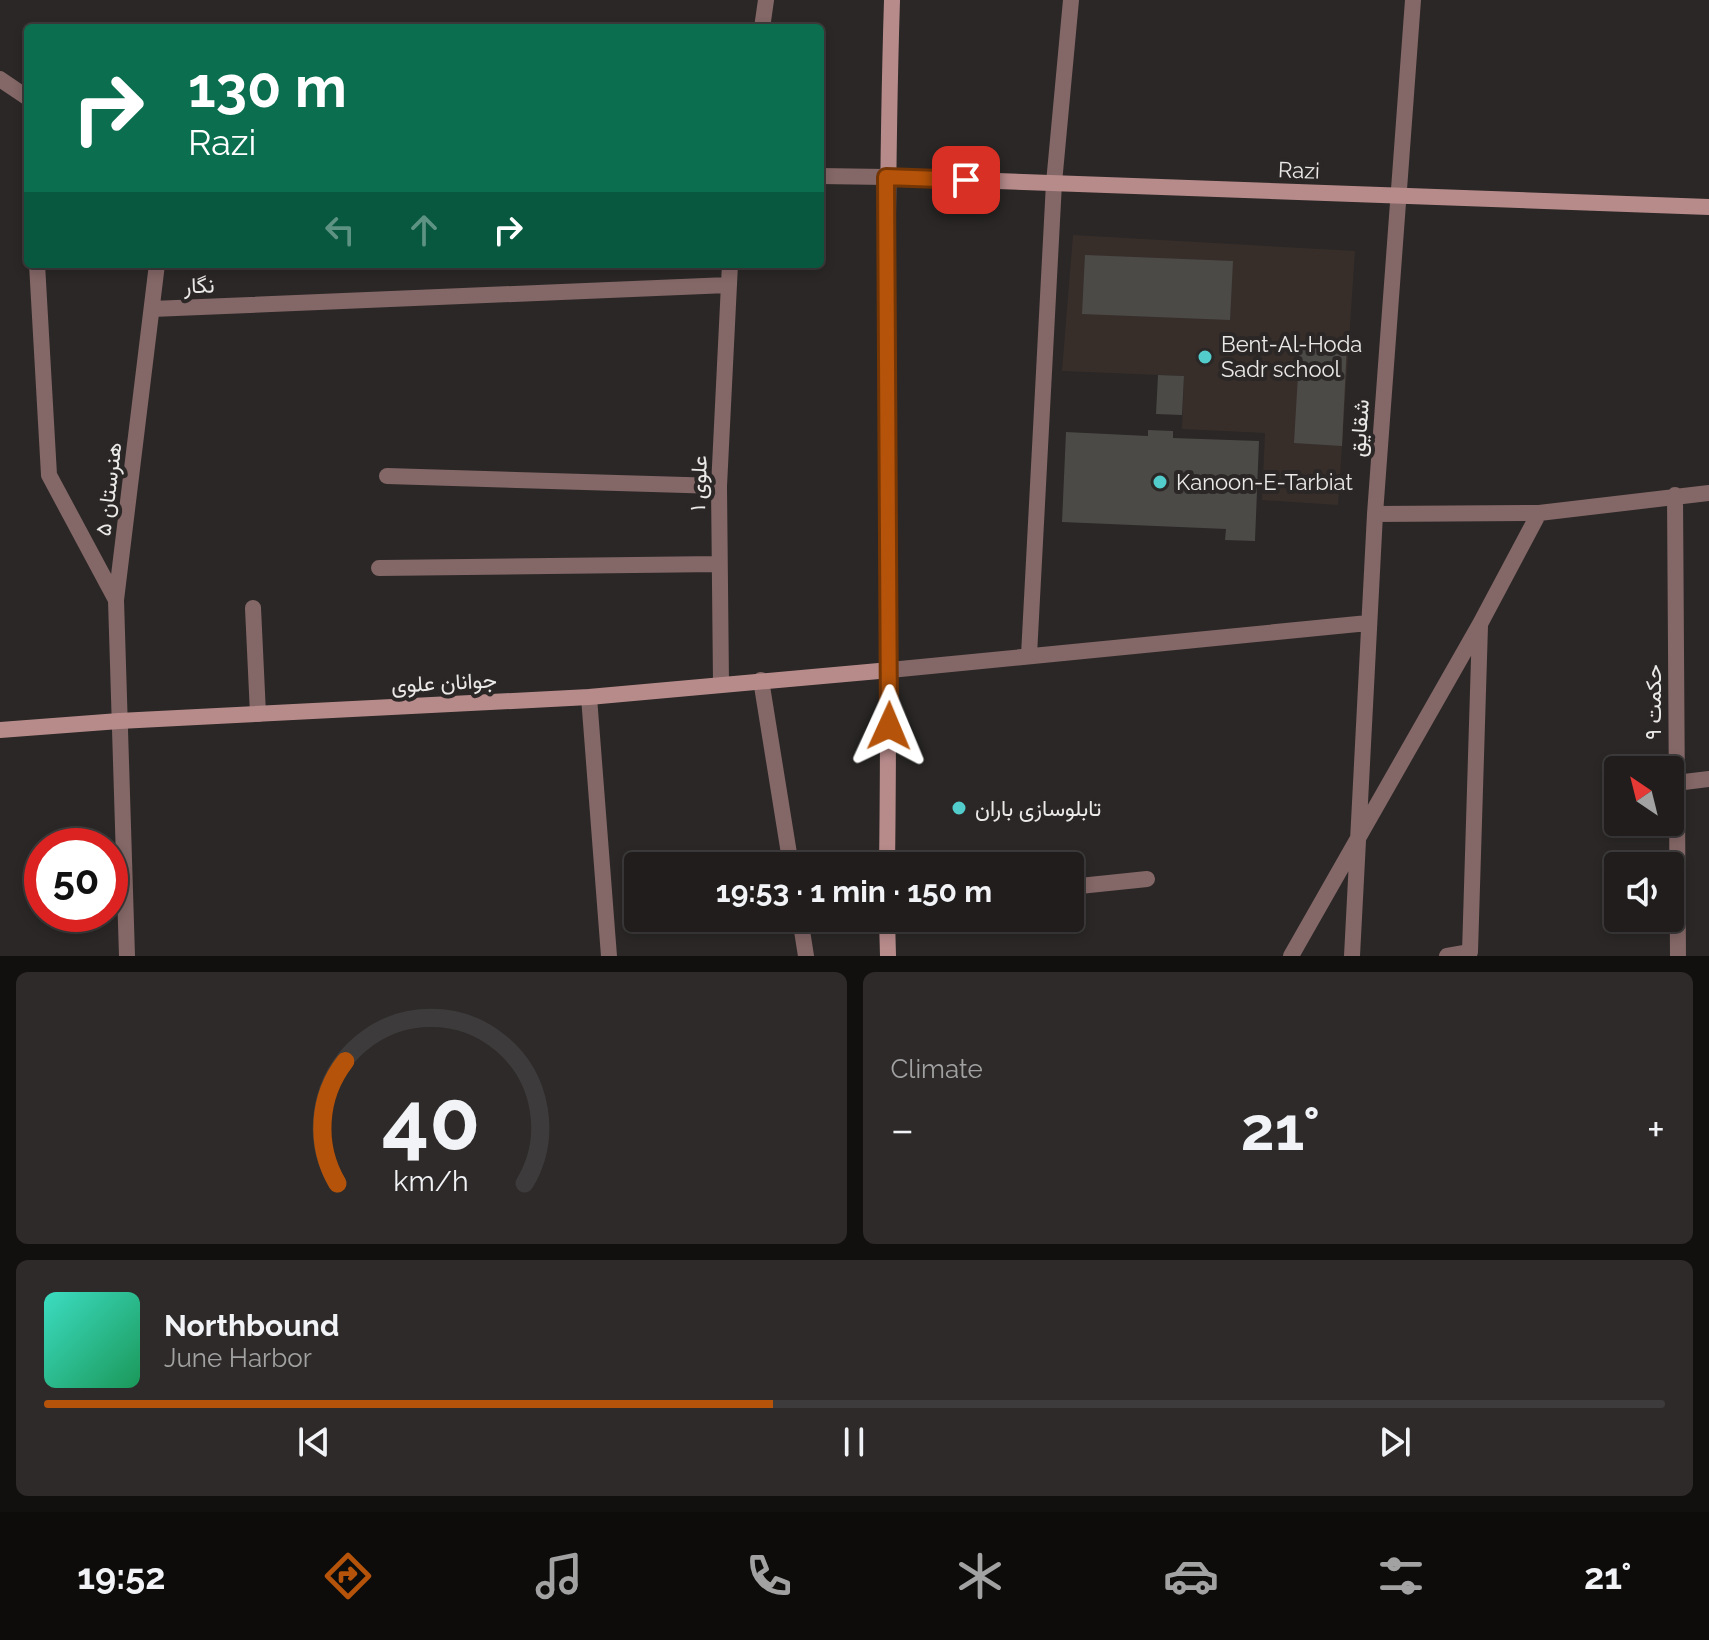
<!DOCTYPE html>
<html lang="en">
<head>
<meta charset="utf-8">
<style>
	body { margin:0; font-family:Raleway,Vazirmatn,sans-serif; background:#2d2a29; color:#f1f3f6; height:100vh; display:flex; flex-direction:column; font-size:30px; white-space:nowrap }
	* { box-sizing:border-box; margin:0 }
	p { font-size:26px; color:#a2a2a3 }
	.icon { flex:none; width:44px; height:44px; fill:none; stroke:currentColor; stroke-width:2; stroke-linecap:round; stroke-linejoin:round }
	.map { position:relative; height:956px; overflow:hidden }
	.side { display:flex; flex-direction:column; gap:16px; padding:16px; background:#12100f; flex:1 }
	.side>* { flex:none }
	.banner { position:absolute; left:24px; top:24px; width:800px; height:244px; border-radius:8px; box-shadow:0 4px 12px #0003,0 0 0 2px #3d3b3b; background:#0b6e4f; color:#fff; overflow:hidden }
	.needle { width:52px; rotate:325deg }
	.buttons { position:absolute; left:1604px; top:756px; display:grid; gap:16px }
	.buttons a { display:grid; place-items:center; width:80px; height:80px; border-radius:8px; background:#201d1c; box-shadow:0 4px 12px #0003,0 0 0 2px #3d3b3b; font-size:40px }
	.speed { position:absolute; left:24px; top:828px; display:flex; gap:16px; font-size:40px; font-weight:700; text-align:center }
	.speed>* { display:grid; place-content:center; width:104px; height:104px; border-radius:50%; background:#201d1c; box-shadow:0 4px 12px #0003,0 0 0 2px #3d3b3b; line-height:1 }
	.speed .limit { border:12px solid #d22; background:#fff; color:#111 }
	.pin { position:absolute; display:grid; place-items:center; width:68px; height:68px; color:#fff; margin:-34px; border-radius:16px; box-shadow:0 4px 12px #0006 }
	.me { position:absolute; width:88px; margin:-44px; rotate:1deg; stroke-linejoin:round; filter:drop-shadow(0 0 6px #0008) }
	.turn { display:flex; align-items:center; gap:28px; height:168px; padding:0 32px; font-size:36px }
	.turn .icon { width:104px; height:104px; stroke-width:2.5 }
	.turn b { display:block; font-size:56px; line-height:68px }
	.lanes { display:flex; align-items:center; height:76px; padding:0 32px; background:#0003; justify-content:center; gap:40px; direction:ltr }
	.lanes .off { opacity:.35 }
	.big { font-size:60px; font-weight:700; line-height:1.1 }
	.side .widget { flex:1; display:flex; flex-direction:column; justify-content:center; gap:12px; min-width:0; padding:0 28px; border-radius:12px; background:#2d2a29 }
	.side .dial { align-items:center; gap:0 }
	.dial svg { height:208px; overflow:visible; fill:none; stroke:#3d3b3b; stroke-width:7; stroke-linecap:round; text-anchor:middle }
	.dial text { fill:#f1f3f6; stroke:none }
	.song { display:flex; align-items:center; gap:24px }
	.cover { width:96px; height:96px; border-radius:12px; background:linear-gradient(135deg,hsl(170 70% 55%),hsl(150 70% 35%)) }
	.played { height:8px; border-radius:4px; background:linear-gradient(90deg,#b45309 45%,#3d3b3b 45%) }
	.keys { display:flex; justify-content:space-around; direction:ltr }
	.heat { display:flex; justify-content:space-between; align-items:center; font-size:44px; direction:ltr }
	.side .tiles { flex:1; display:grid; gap:16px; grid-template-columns:1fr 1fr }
	.widget:last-child { grid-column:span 2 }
	.trip { position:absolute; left:624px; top:852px; width:460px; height:80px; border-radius:8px; background:#201d1c; box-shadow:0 4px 12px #0003,0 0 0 2px #3d3b3b; font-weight:700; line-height:80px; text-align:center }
	.dock { display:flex; height:128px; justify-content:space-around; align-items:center; background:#0d0c0b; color:#a2a2a3 }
	.dock .icon { width:56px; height:56px }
	.dock .current { color:#b45309 }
	.dock b { font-size:36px; color:#f1f3f6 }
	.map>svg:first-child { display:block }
	.built { fill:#372e2a }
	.building { fill:#4b4a47 }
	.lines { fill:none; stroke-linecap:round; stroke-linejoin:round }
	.street { stroke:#846767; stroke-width:16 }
	.secondary { stroke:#b88b8b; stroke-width:16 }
	.route-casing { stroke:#753606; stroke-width:20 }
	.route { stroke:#b45309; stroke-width:14 }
	.poi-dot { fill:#52cdcc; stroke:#2a2726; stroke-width:3 }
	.labels { text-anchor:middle; stroke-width:8; stroke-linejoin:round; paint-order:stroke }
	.street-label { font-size:22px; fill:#ebe9e8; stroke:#2a2726 }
	.poi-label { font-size:22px; fill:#ebe9e8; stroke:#2a2726; text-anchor:start }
</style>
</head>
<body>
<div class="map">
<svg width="1709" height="956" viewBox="0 0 1709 956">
	<rect width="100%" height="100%" fill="#2a2726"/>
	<path class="built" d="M1073,235L1355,251L1338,505L1262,500L1265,433L1182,429L1184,376L1062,371Z"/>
	<path class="building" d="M1085,255L1233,261L1230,320L1082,314Z
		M1300,341L1347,343L1342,446L1294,443Z
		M1158,375L1184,376L1182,415L1156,414Z
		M1148,430L1173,431V438L1259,441L1255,541L1225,540L1226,529L1062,522L1066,432L1148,436Z"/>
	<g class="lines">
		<path class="street" d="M762,28L766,0
			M0,79L28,98
			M820,176L886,177
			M37,264L49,475L116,600
			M152,309L728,285
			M387,476L719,486
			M1675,495L1678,956
			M1375,514L1539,513L1709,493
			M379,568L718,564
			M253,608L258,714
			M1029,655L1054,183L1071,0
			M890,670L1368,623
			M761,680L791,866
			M721,683L719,486L730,264
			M589,697L609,956
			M1676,783L1709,779
			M1070,887L1147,879
			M800,918L806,956
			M127,956L116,600L157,264
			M1291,956L1480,624L1539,513
			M1352,956L1375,514L1413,0
			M1447,956L1470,952L1480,626"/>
		<path class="secondary" d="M886,177L1709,207
			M0,730L119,721L589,697L890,670
			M887,866C891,577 883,289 892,0
			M887,918L888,956"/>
	</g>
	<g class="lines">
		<defs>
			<path id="route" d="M889,726L886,177L966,180"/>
		</defs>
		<use href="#route" class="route-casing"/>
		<use href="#route" class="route"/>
	</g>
	<g class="poi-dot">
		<circle cx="1205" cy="357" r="8"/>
		<circle cx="1160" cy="482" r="8"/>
		<circle cx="959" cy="808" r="8"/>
	</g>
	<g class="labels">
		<g class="street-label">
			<text transform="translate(1299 170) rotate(2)" y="8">Razi</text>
			<text transform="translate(199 285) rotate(-2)" y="8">نگار</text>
			<text transform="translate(1359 428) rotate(-86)" y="8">شقایق</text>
			<text transform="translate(698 483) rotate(-88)" y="8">علوی ۱</text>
			<text transform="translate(108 489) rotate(-83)" y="8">هنرستان ۵</text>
			<text transform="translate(444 682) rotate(-3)" y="8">جوانان علوی</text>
			<text transform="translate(1653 702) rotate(-90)" y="8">حکمت ۹</text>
		</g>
		<g class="poi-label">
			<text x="1221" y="352">Bent-Al-Hoda<tspan x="1221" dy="25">Sadr school</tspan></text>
			<text x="1176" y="490">Kanoon-E-Tarbiat</text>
			<text x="975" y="816">تابلوسازی باران</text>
		</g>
	</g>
</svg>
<div class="buttons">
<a><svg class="needle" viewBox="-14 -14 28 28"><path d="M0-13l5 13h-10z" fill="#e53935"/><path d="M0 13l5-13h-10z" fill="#a2a2a3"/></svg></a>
<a><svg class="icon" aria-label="sound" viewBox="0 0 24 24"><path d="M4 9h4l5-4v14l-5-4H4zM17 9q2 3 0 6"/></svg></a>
</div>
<div class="speed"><div class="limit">50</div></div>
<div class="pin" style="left:966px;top:180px;background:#d93025"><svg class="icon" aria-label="arrive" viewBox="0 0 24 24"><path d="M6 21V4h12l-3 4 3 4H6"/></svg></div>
<svg class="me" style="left:889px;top:726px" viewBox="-20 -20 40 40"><path d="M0-17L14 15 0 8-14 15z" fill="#b45309" stroke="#fff" stroke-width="4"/></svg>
<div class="trip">19:53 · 1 min · 150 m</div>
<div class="banner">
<div class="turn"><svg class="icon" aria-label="right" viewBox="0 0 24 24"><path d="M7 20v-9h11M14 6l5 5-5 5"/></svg><div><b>130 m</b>Razi</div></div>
<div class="lanes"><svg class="icon off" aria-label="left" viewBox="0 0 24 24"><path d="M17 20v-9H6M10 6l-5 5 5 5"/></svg><svg class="icon off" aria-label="ahead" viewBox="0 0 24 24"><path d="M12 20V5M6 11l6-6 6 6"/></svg><svg class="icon" aria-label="right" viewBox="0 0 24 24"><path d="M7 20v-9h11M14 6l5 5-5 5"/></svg></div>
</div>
</div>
<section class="side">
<div class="tiles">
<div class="widget dial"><svg viewBox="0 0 100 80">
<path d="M14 69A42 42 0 1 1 86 69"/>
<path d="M14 69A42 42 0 0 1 17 22" stroke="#b45309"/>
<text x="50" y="56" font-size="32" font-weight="700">40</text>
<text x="50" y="72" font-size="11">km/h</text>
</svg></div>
<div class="widget"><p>Climate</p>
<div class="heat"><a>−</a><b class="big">21°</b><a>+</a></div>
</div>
<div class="widget">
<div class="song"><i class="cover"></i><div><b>Northbound</b><p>June Harbor</p></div></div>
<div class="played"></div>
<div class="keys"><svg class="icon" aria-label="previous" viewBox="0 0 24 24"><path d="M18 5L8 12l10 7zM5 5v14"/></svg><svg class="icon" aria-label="pause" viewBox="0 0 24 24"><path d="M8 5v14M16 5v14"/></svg><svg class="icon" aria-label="next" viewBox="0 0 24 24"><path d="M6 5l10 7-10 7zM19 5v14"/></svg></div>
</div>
</div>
</section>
<nav class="dock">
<b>19:52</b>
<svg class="icon current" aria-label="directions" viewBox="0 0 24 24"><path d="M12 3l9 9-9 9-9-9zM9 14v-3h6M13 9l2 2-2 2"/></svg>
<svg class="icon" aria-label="music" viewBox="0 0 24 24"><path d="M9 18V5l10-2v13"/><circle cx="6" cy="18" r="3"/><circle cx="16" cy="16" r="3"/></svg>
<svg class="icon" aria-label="phone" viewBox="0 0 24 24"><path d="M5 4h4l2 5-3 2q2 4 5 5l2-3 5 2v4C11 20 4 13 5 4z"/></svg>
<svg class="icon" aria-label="climate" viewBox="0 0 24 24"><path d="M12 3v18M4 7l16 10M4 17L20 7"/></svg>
<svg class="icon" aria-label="car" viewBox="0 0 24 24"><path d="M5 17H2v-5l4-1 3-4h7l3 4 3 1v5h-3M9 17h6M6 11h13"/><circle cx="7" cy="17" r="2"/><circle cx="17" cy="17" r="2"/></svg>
<svg class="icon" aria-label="filters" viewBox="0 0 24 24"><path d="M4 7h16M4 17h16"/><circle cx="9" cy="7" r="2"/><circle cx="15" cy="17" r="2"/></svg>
<b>21°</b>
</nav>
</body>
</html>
